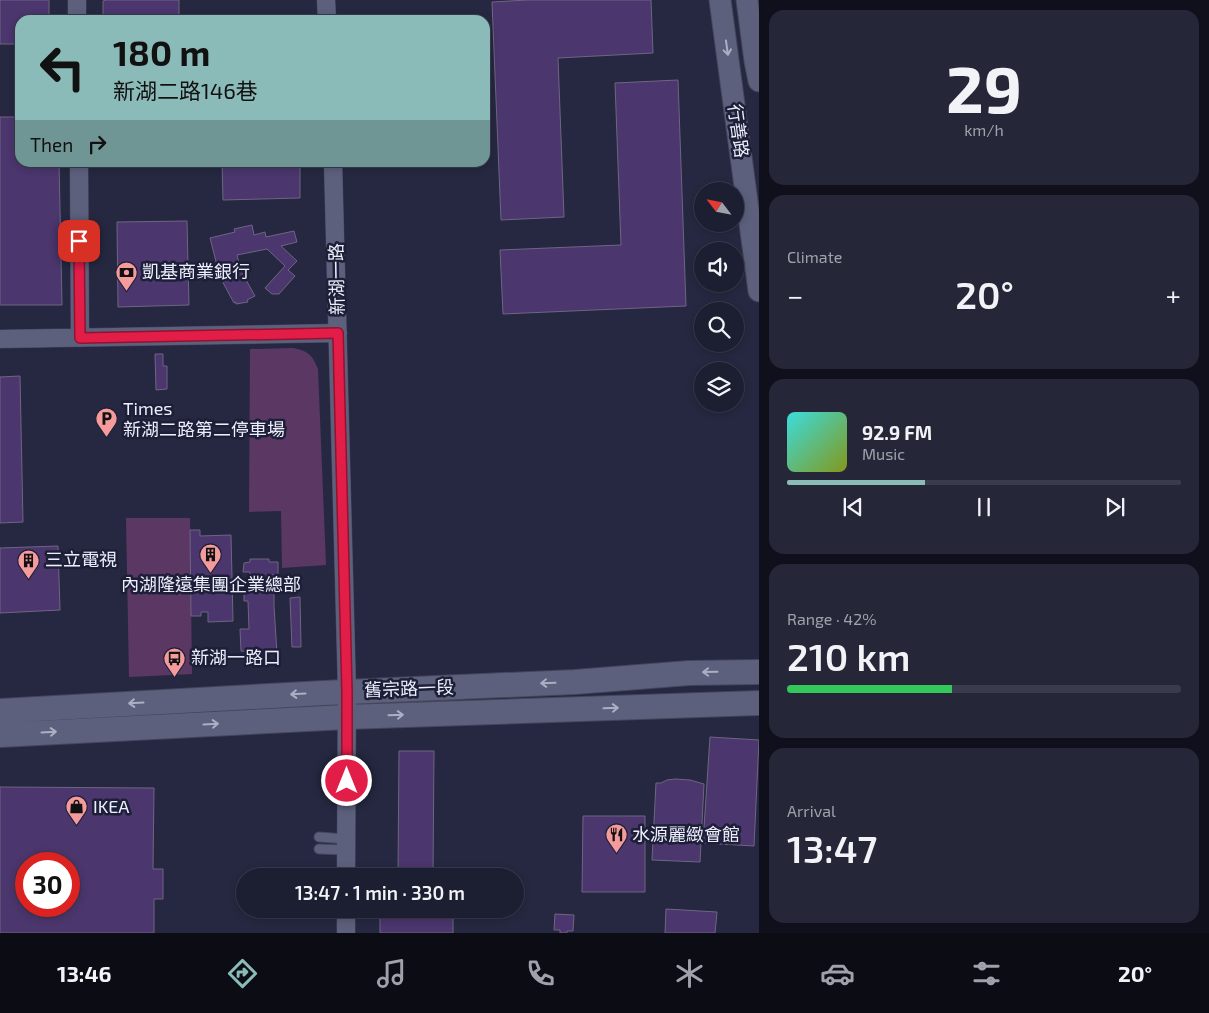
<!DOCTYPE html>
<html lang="en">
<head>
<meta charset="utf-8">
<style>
	body { margin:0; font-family:"Exo 2","Noto Sans TC",sans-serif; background:#252739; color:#f1f3f6; height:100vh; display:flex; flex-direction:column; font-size:19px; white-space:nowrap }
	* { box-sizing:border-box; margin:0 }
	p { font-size:16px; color:#a0a2ab }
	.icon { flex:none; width:28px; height:28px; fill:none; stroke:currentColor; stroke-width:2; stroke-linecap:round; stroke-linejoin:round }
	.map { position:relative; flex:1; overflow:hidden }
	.details { display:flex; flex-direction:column; gap:10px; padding:10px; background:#0f101b; width:450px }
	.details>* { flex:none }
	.hud { position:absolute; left:15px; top:15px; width:475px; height:152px; border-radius:15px; box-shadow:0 2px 8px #0003,0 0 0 1px #3a3c4d; background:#8bbbb9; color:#111; overflow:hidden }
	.needle { width:32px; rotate:302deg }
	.fabs { position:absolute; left:694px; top:182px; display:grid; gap:10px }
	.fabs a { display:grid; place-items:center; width:50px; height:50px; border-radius:50%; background:#1c1e31; box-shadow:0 2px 8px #0003,0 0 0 1px #3a3c4d; font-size:25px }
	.speed { position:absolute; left:15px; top:852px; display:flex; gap:10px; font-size:25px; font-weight:700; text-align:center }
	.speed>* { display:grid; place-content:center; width:65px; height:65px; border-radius:50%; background:#1c1e31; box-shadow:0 2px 8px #0003,0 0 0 1px #3a3c4d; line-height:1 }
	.speed .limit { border:8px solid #d22; background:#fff; color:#111 }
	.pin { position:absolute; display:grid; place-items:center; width:42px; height:42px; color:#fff; margin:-21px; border-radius:10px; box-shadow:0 2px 8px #0006 }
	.me { position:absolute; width:55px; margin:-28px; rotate:0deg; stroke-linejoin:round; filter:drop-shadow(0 0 4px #0008) }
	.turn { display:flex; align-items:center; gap:18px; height:105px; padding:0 15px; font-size:22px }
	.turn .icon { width:65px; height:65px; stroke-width:2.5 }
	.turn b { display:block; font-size:35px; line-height:42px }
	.then { display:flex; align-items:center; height:48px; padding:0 15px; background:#0003; gap:10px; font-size:19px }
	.big { font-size:38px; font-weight:600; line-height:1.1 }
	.details .card { flex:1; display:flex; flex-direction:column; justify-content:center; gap:8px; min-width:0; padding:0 18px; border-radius:15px; background:#252739 }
	.details .dial { align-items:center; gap:0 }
	.dial b { font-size:65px; line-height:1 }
	.song { display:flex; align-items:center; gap:15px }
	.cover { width:60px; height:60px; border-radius:8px; background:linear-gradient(135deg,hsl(180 70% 55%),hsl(70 70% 35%)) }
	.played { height:5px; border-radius:2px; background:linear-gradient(90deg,#8bbbb9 35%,#3a3c4d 35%) }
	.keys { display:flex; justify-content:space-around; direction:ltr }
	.heat { display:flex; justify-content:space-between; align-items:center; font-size:28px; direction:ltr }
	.charge { height:8px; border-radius:4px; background:linear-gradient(90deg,#34c759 42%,#3a3c4d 0) }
	.trip { position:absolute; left:236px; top:868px; width:288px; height:50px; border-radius:25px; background:#1c1e31; box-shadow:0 2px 8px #0003,0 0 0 1px #3a3c4d; font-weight:600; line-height:50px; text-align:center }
	.tabs { display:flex; height:80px; justify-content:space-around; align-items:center; background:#0b0c14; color:#a0a2ab }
	.tabs .icon { width:35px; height:35px }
	.tabs .active { color:#8bbbb9 }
	.tabs b { font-size:22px; color:#f1f3f6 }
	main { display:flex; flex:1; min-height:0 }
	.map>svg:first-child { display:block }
	.green { fill:#5a3863 }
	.building { fill:#4b366d; stroke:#6f6583; fill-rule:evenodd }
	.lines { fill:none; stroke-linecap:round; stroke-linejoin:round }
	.service-casing { stroke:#45455a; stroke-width:11 }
	.minor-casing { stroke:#45455a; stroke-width:19 }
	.tertiary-casing { stroke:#45455a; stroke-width:23 }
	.secondary-casing { stroke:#45455a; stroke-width:26 }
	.service { stroke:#5d607d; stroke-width:9 }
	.minor { stroke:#5d607d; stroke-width:18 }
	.tertiary { stroke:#5d607d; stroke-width:21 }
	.secondary { stroke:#5d607d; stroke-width:24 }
	.oneway { stroke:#acaec3 }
	.route-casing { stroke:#92132f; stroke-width:12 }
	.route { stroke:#e11d48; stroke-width:9 }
	.labels { text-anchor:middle; stroke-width:5; stroke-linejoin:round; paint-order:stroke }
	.street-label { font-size:18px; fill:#eceefc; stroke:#1d1e37 }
	.poi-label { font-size:18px; fill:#eceefc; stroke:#1d1e37; text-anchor:start }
</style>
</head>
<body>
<main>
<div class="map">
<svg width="759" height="933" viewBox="0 0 759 933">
	<rect width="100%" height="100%" fill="#262841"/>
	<path class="green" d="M293,348C308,351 312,354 318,369L326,565L282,568L281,511L249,512L250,349Z
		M126,518H190L192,674L129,677Z"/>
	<path class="building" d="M0,0H49V20H20V44H0Z
		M106,0H179V20H103V1Z
		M528,0H651L653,53L558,58L564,217L501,220L492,2Z
		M678,80L686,306L503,314L500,250L621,245L615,83Z
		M0,117H20V162H59L62,305H0Z
		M222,162H300V198L223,200Z
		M187,221L189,305L118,307L117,222Z
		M252,225L254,235L265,232L266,237L294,231L297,242L281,246L297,261L288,270L295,276L279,294H272L265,288L285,266L267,249L237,255L241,271L255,296L247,300L248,302L236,304V302L234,303L220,277L210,238L235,232L234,229Z
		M155,354H163V366H167V389L156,390Z
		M20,376L23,522L0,523V377Z
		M190,530H200V536L231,535L233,621L208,622V612H201V616H191Z
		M58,546L60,610L0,613V548Z
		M250,559H269V562H278V574L272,575L271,577H274V606L277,654L241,651L240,629H249L248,601H244V590H250V572H243L244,563L250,562Z
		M300,597L301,647H292L290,598Z
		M710,737L759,740L754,846L703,843Z
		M399,751H434L433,876H398Z
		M675,779L690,780L704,784L700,862L652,860L656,783H661L667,780Z
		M0,787L154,788L153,869H163V899H154V933H0ZM26,864H69V906H26Z
		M583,816H645V892H582Z
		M380,909H453V933H380Z
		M666,909L717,912L715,933H665Z
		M555,914L574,915L573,931H567V933H560V930H554Z"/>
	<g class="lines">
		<defs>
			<path id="service" d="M319,837L346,839
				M319,849L346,850"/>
			<path id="minor" d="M77,0V20
				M326,0L327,20
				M79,162L80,338
				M333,162L347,691L346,876
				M0,339L338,333
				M346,933V909"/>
			<path id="tertiary" d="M720,0L759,291
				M747,0L755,61L759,81"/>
			<path id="secondary" d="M0,711L324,693L575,682L689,673L759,672
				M0,735L347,717L759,703"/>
		</defs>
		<use href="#service" class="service-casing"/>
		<use href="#minor" class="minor-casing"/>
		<use href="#tertiary" class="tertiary-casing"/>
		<use href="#secondary" class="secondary-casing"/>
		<use href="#service" class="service"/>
		<use href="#minor" class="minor"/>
		<use href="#tertiary" class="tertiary"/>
		<use href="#secondary" class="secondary"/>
	</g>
	<defs><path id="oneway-shaft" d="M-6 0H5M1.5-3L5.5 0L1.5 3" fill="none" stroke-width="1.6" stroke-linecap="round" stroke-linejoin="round" transform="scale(1.25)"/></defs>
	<g class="oneway">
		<use href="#oneway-shaft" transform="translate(727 48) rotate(82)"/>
		<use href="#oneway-shaft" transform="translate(710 672) rotate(179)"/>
		<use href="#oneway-shaft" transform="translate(548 683) rotate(178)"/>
		<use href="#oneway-shaft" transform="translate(298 694) rotate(177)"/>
		<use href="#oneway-shaft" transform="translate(136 703) rotate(177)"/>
		<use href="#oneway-shaft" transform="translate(611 708) rotate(-2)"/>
		<use href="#oneway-shaft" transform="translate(396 715) rotate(-2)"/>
		<use href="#oneway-shaft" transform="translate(211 724) rotate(-3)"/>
		<use href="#oneway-shaft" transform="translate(49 732) rotate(-3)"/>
	</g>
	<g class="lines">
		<defs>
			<path id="route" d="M79,241L80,338L338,333L347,692V781"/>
		</defs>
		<use href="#route" class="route-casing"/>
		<use href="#route" class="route"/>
	</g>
	<defs>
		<symbol id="bank-pin" viewBox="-11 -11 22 30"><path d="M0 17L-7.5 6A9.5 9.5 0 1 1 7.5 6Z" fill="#f59b9c" stroke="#1d1e37"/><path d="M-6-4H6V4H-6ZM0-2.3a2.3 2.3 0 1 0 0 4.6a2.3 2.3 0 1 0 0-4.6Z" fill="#111"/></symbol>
		<symbol id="parking-pin" viewBox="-11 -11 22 30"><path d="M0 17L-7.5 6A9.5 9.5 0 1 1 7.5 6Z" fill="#f59b9c" stroke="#1d1e37"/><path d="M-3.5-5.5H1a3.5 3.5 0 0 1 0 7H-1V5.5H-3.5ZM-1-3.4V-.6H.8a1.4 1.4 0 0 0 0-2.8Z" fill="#111"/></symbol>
		<symbol id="building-pin" viewBox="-11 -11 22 30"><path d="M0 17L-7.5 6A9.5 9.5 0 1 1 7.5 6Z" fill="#f59b9c" stroke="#1d1e37"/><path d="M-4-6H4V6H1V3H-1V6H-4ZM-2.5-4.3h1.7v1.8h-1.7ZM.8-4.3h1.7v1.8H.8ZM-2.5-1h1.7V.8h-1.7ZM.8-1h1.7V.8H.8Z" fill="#111"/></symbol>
		<symbol id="bus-pin" viewBox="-11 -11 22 30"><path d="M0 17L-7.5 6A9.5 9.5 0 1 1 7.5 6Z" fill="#f59b9c" stroke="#1d1e37"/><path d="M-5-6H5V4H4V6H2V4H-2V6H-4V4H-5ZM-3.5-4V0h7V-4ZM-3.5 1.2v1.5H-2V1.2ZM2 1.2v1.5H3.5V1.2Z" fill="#111"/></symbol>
		<symbol id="shop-pin" viewBox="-11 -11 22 30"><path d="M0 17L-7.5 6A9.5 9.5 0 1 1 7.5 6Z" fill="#f59b9c" stroke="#1d1e37"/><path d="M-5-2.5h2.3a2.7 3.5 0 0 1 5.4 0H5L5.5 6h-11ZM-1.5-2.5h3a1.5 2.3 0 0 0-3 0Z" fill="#111"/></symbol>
		<symbol id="restaurant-pin" viewBox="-11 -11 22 30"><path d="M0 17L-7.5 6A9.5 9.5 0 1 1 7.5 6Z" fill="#f59b9c" stroke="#1d1e37"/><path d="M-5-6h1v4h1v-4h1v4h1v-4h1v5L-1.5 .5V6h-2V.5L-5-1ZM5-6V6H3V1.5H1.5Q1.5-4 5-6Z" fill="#111"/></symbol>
	</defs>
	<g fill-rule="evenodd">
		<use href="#bank-pin" x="114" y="260" width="25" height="34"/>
		<use href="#parking-pin" x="94" y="406" width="25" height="34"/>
		<use href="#building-pin" x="198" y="542" width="25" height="34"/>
		<use href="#building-pin" x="16" y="548" width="25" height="34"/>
		<use href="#bus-pin" x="162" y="646" width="25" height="34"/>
		<use href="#shop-pin" x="64" y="794" width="25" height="34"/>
		<use href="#restaurant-pin" x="604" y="822" width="25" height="34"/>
	</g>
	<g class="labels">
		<g class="street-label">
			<text transform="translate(738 131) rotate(82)" y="6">行善路</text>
			<text transform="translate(337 279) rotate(-91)" y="6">新湖一路</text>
			<text transform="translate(409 689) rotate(-2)" y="6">舊宗路一段</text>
		</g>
		<g class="poi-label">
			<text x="142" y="278">凱基商業銀行</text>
			<text x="123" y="415">Times<tspan x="123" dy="21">新湖二路第二停車場</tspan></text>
			<text x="45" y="566">三立電視</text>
			<text x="211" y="591" text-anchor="middle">內湖隆遠集團企業總部</text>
			<text x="191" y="664">新湖一路口</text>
			<text x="93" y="813">IKEA</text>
			<text x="632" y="841">水源麗緻會館</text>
		</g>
	</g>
</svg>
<div class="fabs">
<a><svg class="needle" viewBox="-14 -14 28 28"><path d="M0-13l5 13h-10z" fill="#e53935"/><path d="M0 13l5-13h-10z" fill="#a0a2ab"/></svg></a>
<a><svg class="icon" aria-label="sound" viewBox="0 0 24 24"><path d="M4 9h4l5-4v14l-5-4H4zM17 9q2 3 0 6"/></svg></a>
<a><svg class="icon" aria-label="search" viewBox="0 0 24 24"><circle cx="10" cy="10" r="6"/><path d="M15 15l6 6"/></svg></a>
<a><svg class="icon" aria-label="layers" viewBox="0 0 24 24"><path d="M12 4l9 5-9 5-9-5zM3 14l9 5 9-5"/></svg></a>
</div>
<div class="speed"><div class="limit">30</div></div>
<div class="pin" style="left:79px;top:241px;background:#d93025"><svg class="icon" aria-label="arrive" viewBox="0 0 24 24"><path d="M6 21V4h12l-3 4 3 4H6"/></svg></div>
<svg class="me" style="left:347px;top:781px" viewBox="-20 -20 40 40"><circle r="17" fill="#e11d48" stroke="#fff" stroke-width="3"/><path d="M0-11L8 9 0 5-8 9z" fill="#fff"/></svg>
<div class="trip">13:47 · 1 min · 330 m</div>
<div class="hud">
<div class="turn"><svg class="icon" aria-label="left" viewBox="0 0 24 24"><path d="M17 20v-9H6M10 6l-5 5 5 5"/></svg><div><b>180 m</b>新湖二路146巷</div></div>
<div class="then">Then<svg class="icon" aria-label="right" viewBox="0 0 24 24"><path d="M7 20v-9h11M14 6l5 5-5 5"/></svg></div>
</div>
</div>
<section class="details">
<div class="card dial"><b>29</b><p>km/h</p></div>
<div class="card"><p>Climate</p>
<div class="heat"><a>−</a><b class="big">20°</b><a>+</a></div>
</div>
<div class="card">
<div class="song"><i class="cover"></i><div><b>92.9 FM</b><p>Music</p></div></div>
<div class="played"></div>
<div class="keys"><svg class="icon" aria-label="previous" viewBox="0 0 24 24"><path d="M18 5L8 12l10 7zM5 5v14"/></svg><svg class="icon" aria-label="pause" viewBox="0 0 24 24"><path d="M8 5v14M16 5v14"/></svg><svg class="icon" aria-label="next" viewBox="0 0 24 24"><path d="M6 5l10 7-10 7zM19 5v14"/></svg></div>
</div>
<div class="card"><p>Range · 42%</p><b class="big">210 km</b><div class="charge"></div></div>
<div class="card"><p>Arrival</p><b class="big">13:47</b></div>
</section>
</main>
<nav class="tabs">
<b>13:46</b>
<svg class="icon active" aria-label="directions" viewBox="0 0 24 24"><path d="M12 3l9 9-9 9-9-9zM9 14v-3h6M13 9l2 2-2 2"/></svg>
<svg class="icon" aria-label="music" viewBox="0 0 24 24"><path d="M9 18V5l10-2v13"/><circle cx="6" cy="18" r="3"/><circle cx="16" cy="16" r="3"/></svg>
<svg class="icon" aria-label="phone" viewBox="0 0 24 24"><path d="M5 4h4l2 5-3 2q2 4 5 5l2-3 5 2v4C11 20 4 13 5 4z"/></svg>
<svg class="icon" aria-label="climate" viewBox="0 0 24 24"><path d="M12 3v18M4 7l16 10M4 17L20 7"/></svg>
<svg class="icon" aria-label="car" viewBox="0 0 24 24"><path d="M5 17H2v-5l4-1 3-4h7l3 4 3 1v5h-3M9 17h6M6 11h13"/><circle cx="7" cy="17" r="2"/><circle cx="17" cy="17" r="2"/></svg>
<svg class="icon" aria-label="filters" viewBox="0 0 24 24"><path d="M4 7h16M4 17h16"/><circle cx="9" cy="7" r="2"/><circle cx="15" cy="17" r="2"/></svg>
<b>20°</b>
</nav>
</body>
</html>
